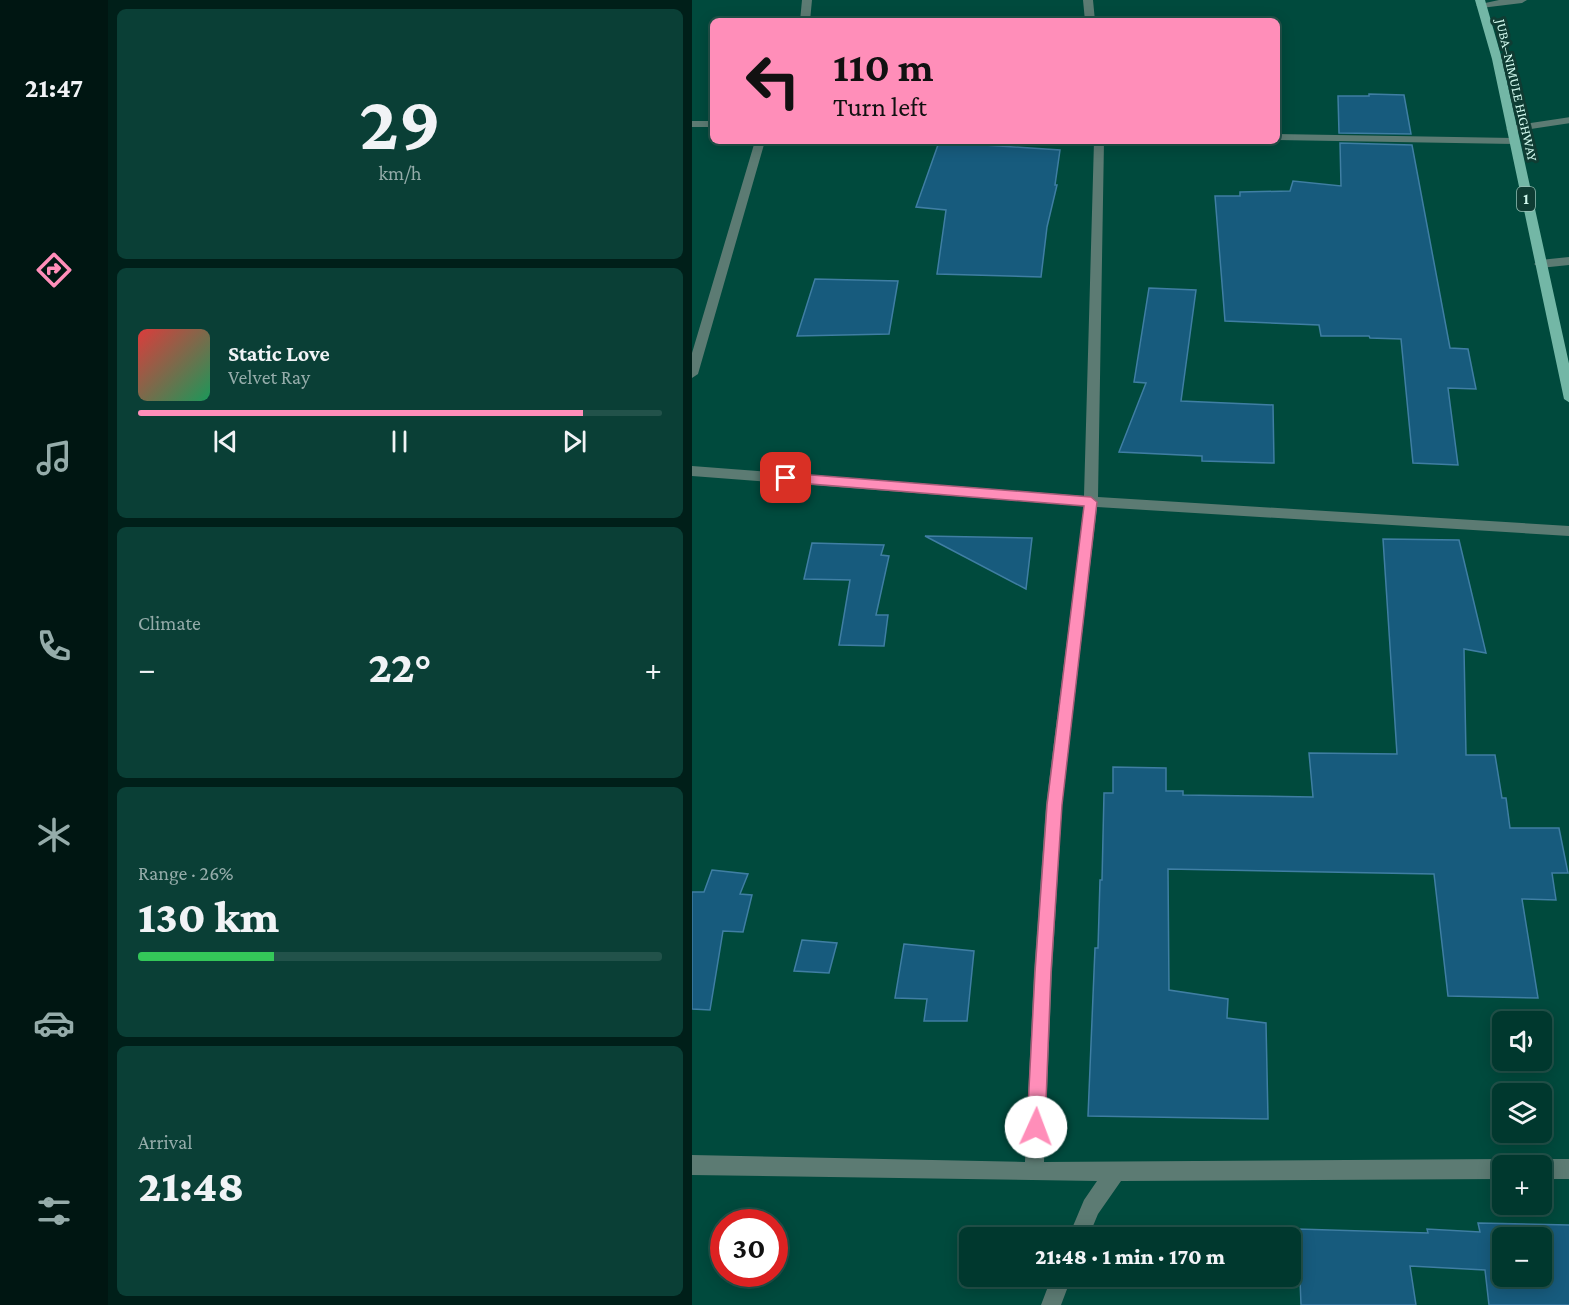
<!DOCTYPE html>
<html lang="en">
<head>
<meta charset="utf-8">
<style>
	body { margin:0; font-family:"Crimson Pro",serif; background:#0a3f36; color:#f1f3f6; height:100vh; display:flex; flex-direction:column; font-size:22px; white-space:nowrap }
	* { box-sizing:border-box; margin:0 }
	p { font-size:20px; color:#95acaa }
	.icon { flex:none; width:33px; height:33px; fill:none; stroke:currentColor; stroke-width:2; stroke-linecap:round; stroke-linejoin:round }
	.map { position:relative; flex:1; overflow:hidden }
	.details { display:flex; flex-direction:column; gap:9px; padding:9px; background:#001f19; width:584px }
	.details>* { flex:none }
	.hud { position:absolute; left:18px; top:18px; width:570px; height:126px; border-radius:9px; box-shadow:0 3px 15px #0003,0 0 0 2px #22524a; background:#ff8eb9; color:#111; overflow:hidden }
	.fabs { position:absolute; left:800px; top:1011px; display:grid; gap:12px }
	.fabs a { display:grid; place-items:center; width:60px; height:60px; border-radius:9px; background:#00382e; box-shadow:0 3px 15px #0003,0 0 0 2px #22524a; font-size:30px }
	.speed { position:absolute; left:18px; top:1209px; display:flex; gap:12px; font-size:30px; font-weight:700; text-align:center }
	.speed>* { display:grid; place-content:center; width:78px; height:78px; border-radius:50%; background:#00382e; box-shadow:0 3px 15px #0003,0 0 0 2px #22524a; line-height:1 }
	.speed .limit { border:9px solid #d22; background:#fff; color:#111 }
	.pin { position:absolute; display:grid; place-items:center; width:51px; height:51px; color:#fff; margin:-26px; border-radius:12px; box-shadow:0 3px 9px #0006 }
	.me { position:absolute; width:66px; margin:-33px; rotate:2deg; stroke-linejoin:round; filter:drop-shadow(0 0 4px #0008) }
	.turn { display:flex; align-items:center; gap:21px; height:126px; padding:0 24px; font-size:27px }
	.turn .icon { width:78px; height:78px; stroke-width:2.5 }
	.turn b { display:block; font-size:42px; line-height:51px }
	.big { font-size:45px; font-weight:800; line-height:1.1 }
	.details .tile { flex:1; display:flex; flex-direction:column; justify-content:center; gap:9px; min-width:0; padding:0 21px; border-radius:9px; background:#0a3f36 }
	.details .dial { align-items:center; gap:0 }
	.dial b { font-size:78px; line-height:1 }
	.song { display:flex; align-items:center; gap:18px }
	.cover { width:72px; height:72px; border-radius:9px; background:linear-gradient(135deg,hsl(0 70% 55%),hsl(150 70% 35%)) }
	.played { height:6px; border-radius:3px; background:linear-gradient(90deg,#ff8eb9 85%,#22524a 85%) }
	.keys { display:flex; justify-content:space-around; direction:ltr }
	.heat { display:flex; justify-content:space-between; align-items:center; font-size:33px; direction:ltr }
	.charge { height:9px; border-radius:4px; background:linear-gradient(90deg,#34c759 26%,#22524a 0) }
	.trip { position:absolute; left:267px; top:1227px; width:342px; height:60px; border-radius:9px; background:#00382e; box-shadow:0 3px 15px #0003,0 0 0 2px #22524a; font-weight:800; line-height:60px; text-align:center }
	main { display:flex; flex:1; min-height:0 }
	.dock { display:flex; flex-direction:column; width:108px; justify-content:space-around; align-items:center; background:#001612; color:#95acaa }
	.dock .icon { width:42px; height:42px }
	.dock .selected { color:#ff8eb9 }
	.dock b { font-size:27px; color:#f1f3f6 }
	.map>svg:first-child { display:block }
	.building { fill:#175b7d; stroke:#3f7ea3; stroke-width:1.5; fill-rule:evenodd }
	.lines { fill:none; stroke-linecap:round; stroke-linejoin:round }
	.minor { fill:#5c7b73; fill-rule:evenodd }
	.primary { fill:#73b7a6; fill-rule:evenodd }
	.route { fill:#ff8eb9; stroke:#a65c78; stroke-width:1.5 }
	.labels { text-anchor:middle; stroke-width:6; stroke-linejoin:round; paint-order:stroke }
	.far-street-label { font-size:14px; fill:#d2f9ee; stroke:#0f3c33 }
	.shield { fill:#0f3c33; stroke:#98c0b6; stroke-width:1.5 }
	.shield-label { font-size:15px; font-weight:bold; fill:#d2f9ee }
</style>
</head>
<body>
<main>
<nav class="dock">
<b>21:47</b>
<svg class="icon selected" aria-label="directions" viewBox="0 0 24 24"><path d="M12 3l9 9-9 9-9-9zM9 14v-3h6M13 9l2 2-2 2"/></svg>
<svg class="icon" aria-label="music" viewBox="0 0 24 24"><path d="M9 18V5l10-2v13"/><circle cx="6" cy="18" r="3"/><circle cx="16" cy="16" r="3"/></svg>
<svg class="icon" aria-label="phone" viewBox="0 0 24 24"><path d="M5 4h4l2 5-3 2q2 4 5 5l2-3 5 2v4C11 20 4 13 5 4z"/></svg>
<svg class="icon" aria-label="climate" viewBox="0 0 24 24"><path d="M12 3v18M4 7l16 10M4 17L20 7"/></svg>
<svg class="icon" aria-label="car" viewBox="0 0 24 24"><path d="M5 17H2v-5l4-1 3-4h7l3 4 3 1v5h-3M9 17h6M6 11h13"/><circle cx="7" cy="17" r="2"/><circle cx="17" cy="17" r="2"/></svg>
<svg class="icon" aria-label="filters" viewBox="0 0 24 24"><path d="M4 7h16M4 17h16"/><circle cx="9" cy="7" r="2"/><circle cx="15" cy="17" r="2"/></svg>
</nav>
<section class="details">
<div class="tile dial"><b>29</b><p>km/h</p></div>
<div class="tile">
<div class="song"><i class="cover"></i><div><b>Static Love</b><p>Velvet Ray</p></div></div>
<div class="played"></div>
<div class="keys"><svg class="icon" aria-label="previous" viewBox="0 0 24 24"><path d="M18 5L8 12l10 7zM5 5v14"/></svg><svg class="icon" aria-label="pause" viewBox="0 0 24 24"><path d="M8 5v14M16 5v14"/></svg><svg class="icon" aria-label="next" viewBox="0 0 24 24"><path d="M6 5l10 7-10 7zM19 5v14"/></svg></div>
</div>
<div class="tile"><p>Climate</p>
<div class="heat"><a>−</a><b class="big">22°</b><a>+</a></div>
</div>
<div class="tile"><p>Range · 26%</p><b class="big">130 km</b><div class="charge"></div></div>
<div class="tile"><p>Arrival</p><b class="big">21:48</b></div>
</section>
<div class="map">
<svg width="878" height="1305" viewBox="0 0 878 1305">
	<rect width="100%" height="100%" fill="#004a3d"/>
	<path class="building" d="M677,94L712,95L719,134L647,133L646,96H677Z
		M247,142L368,150L363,185H365L355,227L349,277L245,274L254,210L224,207Z
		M648,143L720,145L758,348L776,349L784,389L756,388L766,465L721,463L709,339L678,338L677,336H629L627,325L533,321L523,196H548V192L598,191L601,181L649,186Z
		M123,279L206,281L197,334L105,336Z
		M457,288L504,290L489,401L581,405L582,463L510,461V456L427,452L454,383L442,382Z
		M233,536L340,538L334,589Z
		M691,539L767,540L794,653L772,649L774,755H803L810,798H814L818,828H867L876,873H860L864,900L830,899L846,998L756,996L742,874L476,869L477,990L536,999L535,1018L574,1023L576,1119L396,1116L403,948H406L408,880H410L412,793H421V767L474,768V791H491V795L621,797L617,753L705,754Z
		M120,543L192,545L189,555L197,556L184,615H196L192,646L147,645L158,580L112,579Z
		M20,870L56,874L48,894L60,895L51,932L31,931L18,1010L0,1009V892H12Z
		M110,940L145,943L137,973L102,971Z
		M212,944L282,951L275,1021H232L235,999L203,998Z
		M786,1223L878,1225V1305H797L793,1270L718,1266L724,1305H609L606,1229L736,1233L735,1229L788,1232ZM810,1238H849V1276H810Z"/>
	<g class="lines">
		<path class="minor" d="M110,0H120L118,21H108Z
			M391,0H401L403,21H393Z
			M807,0H835L830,3L789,8L784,5Z
			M878,117V123L819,132L814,129L819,126Z
			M0,121H21V127H0Z
			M585,134L822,138L827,141L822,144L585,140Z
			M63,141H73L6,374L0,378V353Z
			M402,141H412L406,497L878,526V536L405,507L370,805L360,972L352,1162L810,1159L817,1162L818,1166H810V1179L429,1181L406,1214L396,1238H376L392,1200L405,1181L0,1175V1155L333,1162L342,972L354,805L392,506L0,476V466L392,496Z
			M878,257V265L848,268L842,264L848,260Z
			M849,1159H878V1179H849V1166H841L842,1162Z
			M360,1276H380L369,1305H349Z"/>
		<path class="primary" d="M783,0H793L810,59L878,368V403L872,399L800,59Z"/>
	</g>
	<path class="route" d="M94,473L399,497L405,502L370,805L359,972L353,1127L350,1134L344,1136L338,1134L335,1127L343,972L355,805L392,506L94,482L88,478Z"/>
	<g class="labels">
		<g class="far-street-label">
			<text transform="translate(825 90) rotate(77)" y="5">JUBA–NIMULE HIGHWAY</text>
		</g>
		<rect class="shield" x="825" y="187" width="18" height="24" rx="4.5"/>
		<g class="shield-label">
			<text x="834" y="204">1</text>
		</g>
	</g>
</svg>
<div class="fabs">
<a><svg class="icon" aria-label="sound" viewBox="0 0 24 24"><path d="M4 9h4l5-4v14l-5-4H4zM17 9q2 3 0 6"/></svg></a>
<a><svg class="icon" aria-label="layers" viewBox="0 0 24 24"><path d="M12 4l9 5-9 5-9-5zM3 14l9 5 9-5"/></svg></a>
<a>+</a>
<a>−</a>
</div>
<div class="speed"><div class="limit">30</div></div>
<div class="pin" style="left:94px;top:478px;background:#d93025"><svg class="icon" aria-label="arrive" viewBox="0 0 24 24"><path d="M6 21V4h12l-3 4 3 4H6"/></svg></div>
<svg class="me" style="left:344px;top:1127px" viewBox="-20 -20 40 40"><circle r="19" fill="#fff"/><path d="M0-13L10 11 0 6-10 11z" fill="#ff8eb9"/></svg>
<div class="trip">21:48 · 1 min · 170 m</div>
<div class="hud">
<div class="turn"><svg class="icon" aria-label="left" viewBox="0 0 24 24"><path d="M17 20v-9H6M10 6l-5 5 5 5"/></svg><div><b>110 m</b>Turn left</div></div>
</div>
</div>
</main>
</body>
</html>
